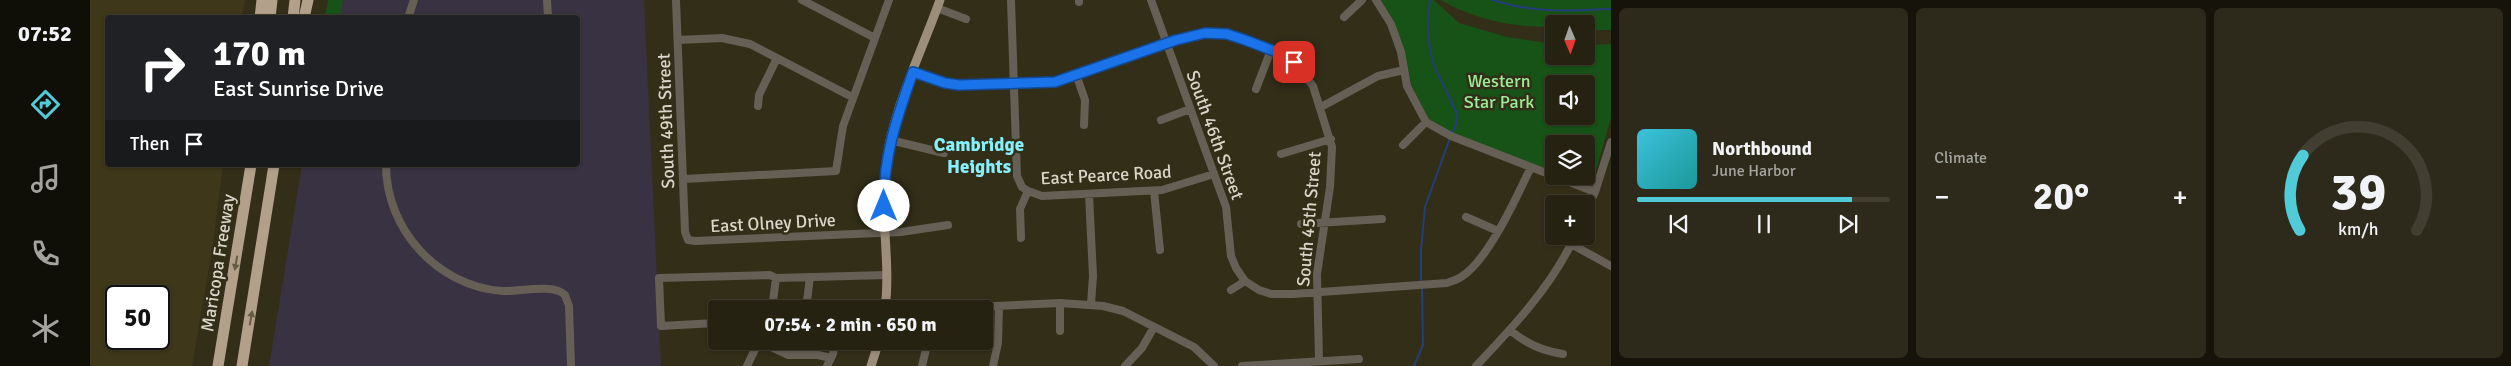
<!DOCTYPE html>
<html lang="en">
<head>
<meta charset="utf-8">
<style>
	body { margin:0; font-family:Signika,sans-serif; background:#2e2a1b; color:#f1f3f6; height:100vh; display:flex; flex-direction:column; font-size:19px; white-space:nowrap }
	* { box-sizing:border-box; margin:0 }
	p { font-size:16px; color:#a4a49f }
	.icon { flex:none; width:28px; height:28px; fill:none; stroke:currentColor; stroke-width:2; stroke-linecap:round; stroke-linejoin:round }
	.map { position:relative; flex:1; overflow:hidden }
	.side { display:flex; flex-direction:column; gap:8px; padding:8px; background:#15130a; width:900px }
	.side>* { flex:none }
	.banner { position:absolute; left:15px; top:15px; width:475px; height:152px; border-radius:5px; box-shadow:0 1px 4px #0004,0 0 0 1px #423f32; background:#202124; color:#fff; overflow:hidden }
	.needle { width:32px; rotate:178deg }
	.buttons { position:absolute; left:1455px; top:15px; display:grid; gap:10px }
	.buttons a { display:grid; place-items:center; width:50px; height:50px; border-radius:5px; background:#262212; box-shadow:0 1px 4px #0004,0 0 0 1px #423f32; font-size:25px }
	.speed { position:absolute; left:15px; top:285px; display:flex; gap:10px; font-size:25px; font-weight:700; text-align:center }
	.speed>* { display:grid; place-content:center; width:65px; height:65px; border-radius:50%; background:#262212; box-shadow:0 1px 4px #0004,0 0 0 1px #423f32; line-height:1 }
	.speed .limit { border:2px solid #111; border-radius:8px; background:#fff; color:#111 }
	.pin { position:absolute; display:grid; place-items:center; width:42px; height:42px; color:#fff; margin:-21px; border-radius:10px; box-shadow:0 2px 8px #0006 }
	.me { position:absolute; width:55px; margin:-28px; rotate:0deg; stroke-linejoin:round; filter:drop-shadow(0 0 4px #0008) }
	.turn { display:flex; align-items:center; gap:18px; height:105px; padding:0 25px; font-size:22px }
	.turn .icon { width:65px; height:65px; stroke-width:2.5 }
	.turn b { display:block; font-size:35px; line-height:42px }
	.then { display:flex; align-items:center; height:48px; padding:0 25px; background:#0003; gap:10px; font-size:19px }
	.big { font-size:38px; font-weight:700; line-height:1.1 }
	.side .widget { flex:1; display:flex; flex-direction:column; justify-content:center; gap:8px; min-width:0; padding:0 18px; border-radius:8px; background:#2e2a1b }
	.side .dial { align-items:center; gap:0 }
	.dial svg { height:130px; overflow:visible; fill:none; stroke:#423f32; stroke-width:7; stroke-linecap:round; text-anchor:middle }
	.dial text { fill:#f1f3f6; stroke:none }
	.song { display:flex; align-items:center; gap:15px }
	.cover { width:60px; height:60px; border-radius:8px; background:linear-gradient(135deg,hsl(190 70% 55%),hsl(180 70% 35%)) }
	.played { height:5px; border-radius:2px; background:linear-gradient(90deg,#52cbd9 85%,#423f32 85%) }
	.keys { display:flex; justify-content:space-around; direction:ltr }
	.heat { display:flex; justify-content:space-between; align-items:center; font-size:28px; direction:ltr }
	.side .tiles { flex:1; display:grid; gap:8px; grid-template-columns:repeat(3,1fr) }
	.trip { position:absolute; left:618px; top:300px; width:285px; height:50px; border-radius:5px; background:#262212; box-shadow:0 1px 4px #0004,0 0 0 1px #423f32; font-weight:700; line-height:50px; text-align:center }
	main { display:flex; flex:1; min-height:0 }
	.dock { display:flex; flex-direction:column; width:90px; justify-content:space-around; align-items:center; background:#0f0e07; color:#a4a49f }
	.dock .icon { width:35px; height:35px }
	.dock .current { color:#52cbd9 }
	.dock b { font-size:22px; color:#f1f3f6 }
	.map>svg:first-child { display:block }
	.commercial { fill:#393242 }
	.built { fill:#3e3719; fill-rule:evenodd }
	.green { fill:#175216; fill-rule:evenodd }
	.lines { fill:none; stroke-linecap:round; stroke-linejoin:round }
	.stream { stroke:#243e7b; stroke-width:2 }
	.minor { stroke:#665f56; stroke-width:8 }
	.major { stroke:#9d8e7c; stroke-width:9 }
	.highway { stroke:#b3a08b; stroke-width:11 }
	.oneway { fill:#665c46 }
	.route-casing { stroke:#114b97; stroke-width:12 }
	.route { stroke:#1a73e8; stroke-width:9 }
	.labels { text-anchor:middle; stroke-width:5; stroke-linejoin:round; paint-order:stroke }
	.park-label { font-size:18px; fill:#9ded98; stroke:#332e18 }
	.street-label { font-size:18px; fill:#d9d6c9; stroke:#332e18 }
	.neighbourhood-label { font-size:19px; font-weight:bold; fill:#86f0fd; stroke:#332e18 }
</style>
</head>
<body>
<main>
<nav class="dock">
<b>07:52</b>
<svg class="icon current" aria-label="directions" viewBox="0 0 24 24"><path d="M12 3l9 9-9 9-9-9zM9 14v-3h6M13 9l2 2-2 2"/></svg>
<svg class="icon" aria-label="music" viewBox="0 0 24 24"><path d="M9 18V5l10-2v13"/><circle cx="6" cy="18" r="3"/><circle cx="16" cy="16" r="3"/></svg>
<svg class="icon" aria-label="phone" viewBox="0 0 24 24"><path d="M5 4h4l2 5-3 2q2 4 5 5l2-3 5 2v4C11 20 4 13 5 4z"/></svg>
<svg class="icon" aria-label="climate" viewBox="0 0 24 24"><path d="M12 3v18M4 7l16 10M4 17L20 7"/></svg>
</nav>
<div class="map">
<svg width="1521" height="366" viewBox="0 0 1521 366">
	<rect width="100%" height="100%" fill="#332e18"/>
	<path class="commercial" d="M238,0H554L571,366H179L212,165H488V18L235,17Z"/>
	<path class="built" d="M0,0H155L152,17L18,18V165H133L122,251L102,366H0ZM26,296H69V339H26Z"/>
	<path class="green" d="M238,0H253L250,17H235Z
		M1291,0H1344L1369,23L1417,37L1464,44V56H1496V45L1521,44V118L1502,184L1476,176H1496V144H1464V172L1363,133L1339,119L1321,85L1314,51L1304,21ZM1464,84H1496V116H1464Z
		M1351,0H1521V30H1496V24H1464V27C1423,27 1387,21 1351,0Z"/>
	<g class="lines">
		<path class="stream" d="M1340,0C1337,21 1337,41 1343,62C1348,79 1367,105 1367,119C1367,123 1364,129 1362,133
			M1403,0C1440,13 1483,11 1521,9
			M1331,283V250L1335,207L1360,138
			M1324,366L1333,345L1332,288"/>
		<path class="minor" d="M457,0L458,18
			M586,0L595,232L598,240L605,241L811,232L858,225
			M712,0L785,38
			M921,0L927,176L932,187L938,191L930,209L931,238
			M989,0V2
			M1061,0L1136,207L1141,256L1146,268L1155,281L1169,290L1181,294H1203L1357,283C1361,281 1367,280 1371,277C1398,261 1427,196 1441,167
			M1286,0L1301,24L1311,52L1317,86L1336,122L1361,136L1464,176
			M847,8L876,19
			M1254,17L1272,0
			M318,18L324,0
			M588,40L632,38L660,44L762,97
			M823,72L855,83L869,85L965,82L1086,40L1115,33L1137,34L1155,40L1192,54L1203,62L1223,86L1242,147L1240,187L1227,274L1229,361
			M987,77L995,100L994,125
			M1166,89L1181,50
			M668,106L669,95L687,58
			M1231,107L1288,76L1314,70
			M1071,120L1100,109
			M800,140L854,153
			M1313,145L1336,122
			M1191,154L1241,139
			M296,165C296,229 347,286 412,291C429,292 463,283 475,295L479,306L481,366
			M1464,176L1505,192
			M594,179L746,171L753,126L799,0
			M938,191L952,196L1072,190L1124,174
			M1064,191L1070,250
			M999,194L1003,276L1001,304
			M1496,211L1505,192L1521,142
			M1376,217L1408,231
			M1211,224L1292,219
			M1481,244L1521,266
			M686,278L797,275
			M1141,290L1155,281
			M970,303V331
			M796,305L840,309L970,303L1013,306L1033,311L1104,347L1124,366
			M682,309L686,278
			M716,309L720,277
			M626,323L571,326L569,278L680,275L686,278
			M1420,330C1436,344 1452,351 1473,354
			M668,341L698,355H728L741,358
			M657,366L669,341
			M737,366L743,354L745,341
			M832,366L838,341
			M903,366L908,343L909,307
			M1035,366L1052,348L1064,327
			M1152,366L1269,359
			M1386,366C1423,327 1462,286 1485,236"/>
		<path class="major" d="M795,309C801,263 790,217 795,171C801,112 830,56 850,0
			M781,366L789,341"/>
		<path class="highway" d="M170,18L172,0
			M180,18L182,0
			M203,18L205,0
			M214,18L218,0
			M128,366L161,165
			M152,366L184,165"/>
	</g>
	<defs><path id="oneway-solid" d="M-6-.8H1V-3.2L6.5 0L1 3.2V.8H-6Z" transform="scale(1.25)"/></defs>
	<g class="oneway">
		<use href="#oneway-solid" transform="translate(146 263) rotate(100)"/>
		<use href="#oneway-solid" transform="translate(161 318) rotate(-80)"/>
	</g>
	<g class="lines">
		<defs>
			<path id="route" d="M794,206C793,157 807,117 823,72L855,83L869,85L965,82L1086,40L1115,33L1137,34L1155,40L1192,54L1204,62"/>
		</defs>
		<use href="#route" class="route-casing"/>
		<use href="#route" class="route"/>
	</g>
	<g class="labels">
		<g class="park-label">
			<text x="1409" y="87">Western<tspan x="1409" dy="21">Star Park</tspan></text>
		</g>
		<g class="street-label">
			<text transform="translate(576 121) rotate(-92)" y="6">South 49th Street</text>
			<text transform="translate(1125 135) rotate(70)" y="6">South 46th Street</text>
			<text transform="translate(1016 175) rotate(-3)" y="6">East Pearce Road</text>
			<text transform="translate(1219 219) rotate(-85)" y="6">South 45th Street</text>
			<text transform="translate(683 223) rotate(-3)" y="6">East Olney Drive</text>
			<text transform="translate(128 263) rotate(-81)" y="6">Maricopa Freeway</text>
		</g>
		<g class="neighbourhood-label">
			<text x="889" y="151">Cambridge<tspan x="889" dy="22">Heights</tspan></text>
		</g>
	</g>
</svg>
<div class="buttons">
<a><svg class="needle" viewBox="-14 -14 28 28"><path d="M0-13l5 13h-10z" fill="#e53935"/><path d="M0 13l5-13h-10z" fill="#a4a49f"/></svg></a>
<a><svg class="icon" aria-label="sound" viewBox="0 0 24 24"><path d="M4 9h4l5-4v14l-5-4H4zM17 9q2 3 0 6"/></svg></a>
<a><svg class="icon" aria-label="layers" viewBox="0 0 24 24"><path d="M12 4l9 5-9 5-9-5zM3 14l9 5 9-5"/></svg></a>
<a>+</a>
</div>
<div class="speed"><div class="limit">50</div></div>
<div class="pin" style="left:1204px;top:62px;background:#d93025"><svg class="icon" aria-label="arrive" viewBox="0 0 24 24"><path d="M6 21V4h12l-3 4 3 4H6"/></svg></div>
<svg class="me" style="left:794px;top:206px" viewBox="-20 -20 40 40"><circle r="19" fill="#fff"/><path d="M0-13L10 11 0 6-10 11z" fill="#1a73e8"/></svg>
<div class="trip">07:54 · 2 min · 650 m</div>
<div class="banner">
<div class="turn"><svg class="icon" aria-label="right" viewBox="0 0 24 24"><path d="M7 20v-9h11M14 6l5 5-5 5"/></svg><div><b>170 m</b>East Sunrise Drive</div></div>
<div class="then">Then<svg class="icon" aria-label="arrive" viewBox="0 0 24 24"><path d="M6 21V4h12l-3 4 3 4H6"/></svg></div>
</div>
</div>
<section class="side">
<div class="tiles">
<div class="widget">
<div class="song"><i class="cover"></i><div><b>Northbound</b><p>June Harbor</p></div></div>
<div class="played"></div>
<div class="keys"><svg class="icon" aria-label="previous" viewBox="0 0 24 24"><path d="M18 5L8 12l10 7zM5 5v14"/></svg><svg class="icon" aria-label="pause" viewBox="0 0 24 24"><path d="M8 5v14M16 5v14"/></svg><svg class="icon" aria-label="next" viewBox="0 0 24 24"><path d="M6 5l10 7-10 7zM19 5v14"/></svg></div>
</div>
<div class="widget"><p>Climate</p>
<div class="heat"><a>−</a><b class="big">20°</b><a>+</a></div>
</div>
<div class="widget dial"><svg viewBox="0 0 100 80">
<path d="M14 69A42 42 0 1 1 86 69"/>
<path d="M14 69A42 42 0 0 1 16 23" stroke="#52cbd9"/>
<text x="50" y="56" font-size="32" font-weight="700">39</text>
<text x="50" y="72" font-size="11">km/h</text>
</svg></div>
</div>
</section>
</main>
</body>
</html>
